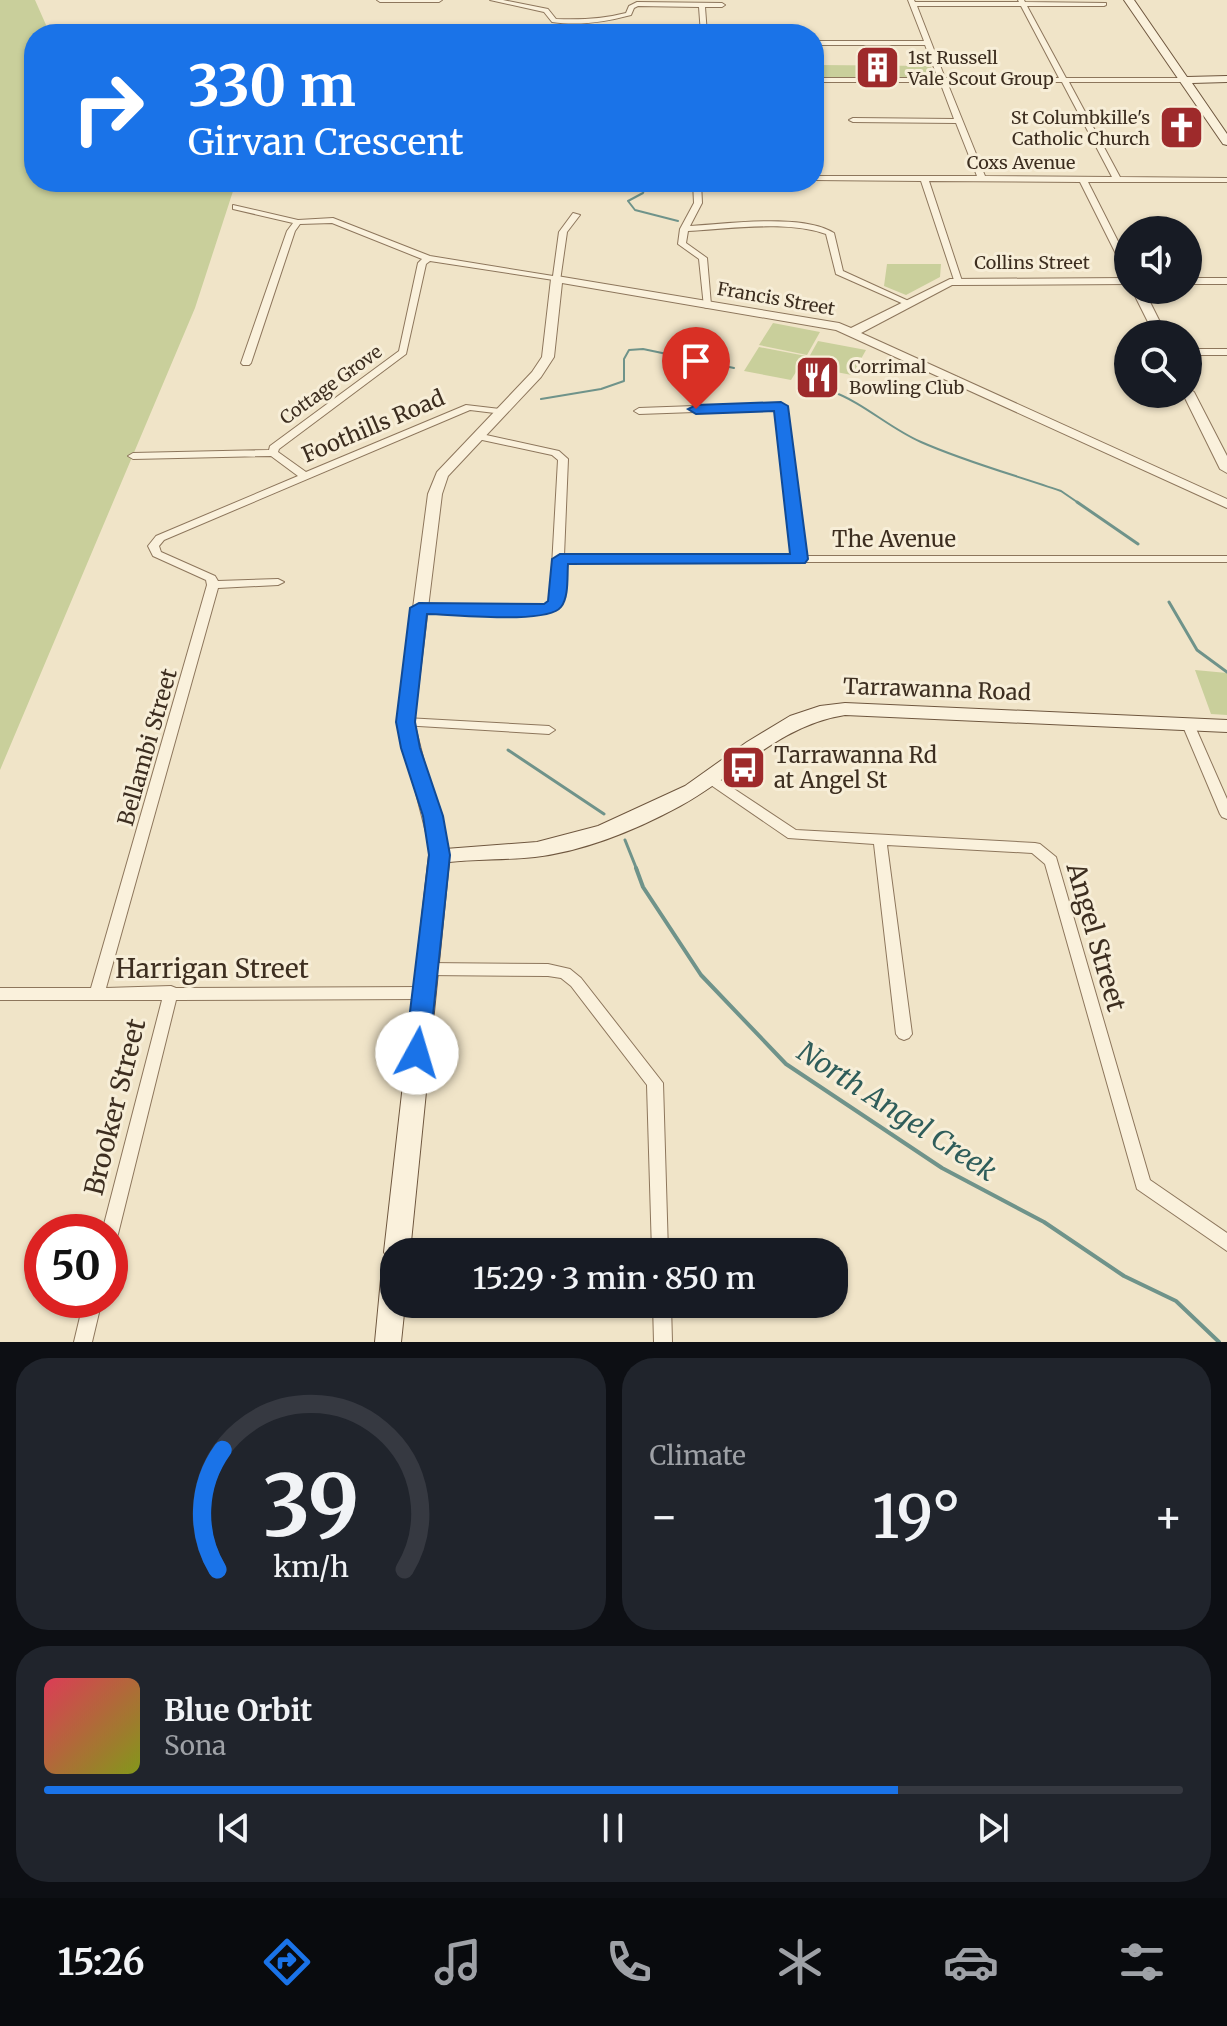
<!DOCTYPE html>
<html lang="en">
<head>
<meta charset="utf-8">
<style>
	body { margin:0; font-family:Merriweather,serif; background:#20242c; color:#f1f3f6; height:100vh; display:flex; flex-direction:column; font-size:30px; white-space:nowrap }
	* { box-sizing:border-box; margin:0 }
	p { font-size:26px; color:#9ea1a6 }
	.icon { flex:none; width:44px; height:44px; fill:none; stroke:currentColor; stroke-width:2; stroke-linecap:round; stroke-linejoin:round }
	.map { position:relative; height:1342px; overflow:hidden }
	.details { display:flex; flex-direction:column; gap:16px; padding:16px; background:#0d0f14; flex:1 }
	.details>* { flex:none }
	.hud { position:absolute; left:24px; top:24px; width:800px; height:168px; border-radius:32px; box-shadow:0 2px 6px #0004; background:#1a73e8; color:#fff; overflow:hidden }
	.buttons { position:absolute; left:1114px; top:216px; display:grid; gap:16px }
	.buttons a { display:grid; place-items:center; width:88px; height:88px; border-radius:50%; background:#171b24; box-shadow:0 2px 6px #0004; font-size:40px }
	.speed { position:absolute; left:24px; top:1214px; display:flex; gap:16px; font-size:40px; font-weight:700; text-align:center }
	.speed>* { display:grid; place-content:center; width:104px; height:104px; border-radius:50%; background:#171b24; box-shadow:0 2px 6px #0004; line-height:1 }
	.speed .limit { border:12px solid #d22; background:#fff; color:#111 }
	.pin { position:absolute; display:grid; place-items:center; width:68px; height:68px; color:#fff; margin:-82px -34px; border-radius:50% 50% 50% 0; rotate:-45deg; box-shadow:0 0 8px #0007 }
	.pin .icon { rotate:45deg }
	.me { position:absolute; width:88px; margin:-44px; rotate:6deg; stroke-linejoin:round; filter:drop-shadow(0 0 6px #0008) }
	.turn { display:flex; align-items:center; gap:28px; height:168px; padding:0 32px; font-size:36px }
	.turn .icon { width:104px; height:104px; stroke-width:2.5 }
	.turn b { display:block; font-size:56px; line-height:68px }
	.big { font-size:60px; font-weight:600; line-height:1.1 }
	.details .card { flex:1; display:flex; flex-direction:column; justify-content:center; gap:12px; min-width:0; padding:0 28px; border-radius:32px; background:#20242c }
	.details .dial { align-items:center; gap:0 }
	.dial svg { height:208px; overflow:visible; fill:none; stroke:#363941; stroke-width:7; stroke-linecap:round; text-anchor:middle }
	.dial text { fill:#f1f3f6; stroke:none }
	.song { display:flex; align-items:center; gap:24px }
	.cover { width:96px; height:96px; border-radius:12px; background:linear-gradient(135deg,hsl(350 70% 55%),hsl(70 70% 35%)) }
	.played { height:8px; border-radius:4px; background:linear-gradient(90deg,#1a73e8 75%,#363941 75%) }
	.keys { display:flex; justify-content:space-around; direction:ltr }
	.heat { display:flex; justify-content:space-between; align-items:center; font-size:44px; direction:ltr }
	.details .tiles { flex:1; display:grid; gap:16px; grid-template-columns:1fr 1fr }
	.card:last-child { grid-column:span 2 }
	.trip { position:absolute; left:380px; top:1238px; width:468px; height:80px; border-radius:32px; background:#171b24; box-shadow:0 2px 6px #0004; font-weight:600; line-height:80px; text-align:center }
	.dock { display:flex; height:128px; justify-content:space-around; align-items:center; background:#090b0e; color:#9ea1a6 }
	.dock .icon { width:56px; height:56px }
	.dock .active { color:#1a73e8 }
	.dock b { font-size:36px; color:#f1f3f6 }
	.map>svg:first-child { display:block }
	.green { fill:#c9cf9b }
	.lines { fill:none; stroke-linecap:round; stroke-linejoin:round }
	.stream-far2 { stroke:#6f938a; stroke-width:2 }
	.stream-far1 { stroke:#6f938a; stroke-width:3 }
	.stream { stroke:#6f938a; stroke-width:4 }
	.minor-casing { stroke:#8d765c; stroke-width:2 }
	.tertiary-casing { stroke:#8d765c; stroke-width:2 }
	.secondary-casing { stroke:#6f573f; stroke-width:2 }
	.minor { fill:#faf1dc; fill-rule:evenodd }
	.tertiary { fill:#faf1dc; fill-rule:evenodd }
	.secondary { fill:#faf1dc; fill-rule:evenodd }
	.route { fill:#1a73e8; stroke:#114b97; stroke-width:2 }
	.labels { text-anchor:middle; stroke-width:6; stroke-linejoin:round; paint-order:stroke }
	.far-poi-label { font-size:18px; fill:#3d2e20; stroke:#f7eed8; text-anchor:start }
	.far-street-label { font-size:18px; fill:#3d2e20; stroke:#f7eed8 }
	.street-label { font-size:22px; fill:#3d2e20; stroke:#f7eed8 }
	.poi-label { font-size:22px; fill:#3d2e20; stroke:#f7eed8; text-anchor:start }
	.near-street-label { font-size:26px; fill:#3d2e20; stroke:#f7eed8 }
	.near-water-label { font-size:28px; font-style:italic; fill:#2f5d5a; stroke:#f7eed8 }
</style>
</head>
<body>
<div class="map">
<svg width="1227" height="1342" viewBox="0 0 1227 1342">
	<rect width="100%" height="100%" fill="#f0e4c8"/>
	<path class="green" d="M0,0H35L50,34H34V182H236L195,308L0,770Z
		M820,65L931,66L934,77H823Z
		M887,264H941L940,277L906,295L884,286Z
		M773,323L820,332L807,355L759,345Z
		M818,341L866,350L852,375L804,366Z
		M759,347L806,356L791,380L744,371Z
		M1195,670L1227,673V715L1211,714Z"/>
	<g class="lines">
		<path class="stream-far2" d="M647,182L643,193L628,201L635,210L678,221
			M831,391C864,403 889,428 921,442C966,462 1015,475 1061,491L1080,504
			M541,399L601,389L624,381V359L629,350L643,349L734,368"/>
		<path class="stream-far1" d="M1077,502L1138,544
			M1169,602L1197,650L1227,672
			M508,750L604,814
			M625,840L637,870"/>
		<path class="stream" d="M636,868L643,887L701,975L786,1064L942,1168L1044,1222L1124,1276L1176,1301L1219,1342"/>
		<defs>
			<path id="minor" d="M377,0H442L439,2H380Z
				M490,0H503L548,9L556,19C580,20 603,19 626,13L629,6L637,2L722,3L725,5L722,7H705L707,34H701L699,7L638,6L634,8L631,15C605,22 579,26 552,22L544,12Z
				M908,0H914L915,2H1019L1018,0H1024L1025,2L1106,3V5L1104,6H1027L1066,78H1184L1188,80L1184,82H1069L1120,177L1227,178V182H1088L1128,261V273L1124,270L1080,182L929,181L962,281L955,283L921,181L814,180V176H977L956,123L853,122L849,120L853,118L954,119L940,82H814V78H938L925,45H814V41H924ZM917,6H1021L1059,78H945ZM947,82H1062L1112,177L985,176Z
				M693,182H701L702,203L690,226C727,224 802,213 834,233L843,271L913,303L909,306L906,305L836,274L826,234C786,220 731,229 688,231L686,243L707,258L711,305L707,308L704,307L699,259L678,244L680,229L694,203Z
				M233,205L298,220L333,218L430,256L553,276L559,232L573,213L580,215L567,232L560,281L430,261L426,264L406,354L279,449L278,452L306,472L466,405L500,409L503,410V414L470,410L164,540L159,546L161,552L215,576L218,581L278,579L284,582L278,585L218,588L106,988L171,986L176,988L423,987L428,989L430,993L428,997L423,999L176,1000L118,1234L116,1239L110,1242V1232H102L162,1000H0V988H91L207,585L206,580L153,556L148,546L156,536L298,476L271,456L133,459L128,456L133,453L269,450L270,446L399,351L418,263L422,259L332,223L300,224L295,231L251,363L249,365H243L241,363L287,231L293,223L233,209Z
				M1188,349H1227V355H1188Z
				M781,403L786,406L804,556H1227V562H563C562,591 571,606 538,615L419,612L413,608L419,604L538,607L546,605L550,601L558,460L552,455L473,438L472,436L477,433L559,451L568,459L564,556H793L776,409L639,414L634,411L639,408Z
				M406,718L549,726L555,730L549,734L402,725L400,722Z
				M1188,720L1194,724L1227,799V819L1222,817L1220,814L1182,724Z
				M710,773L796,830L1035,843L1040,844L1056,857L1150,1180L1227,1233V1251L1137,1189L1045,864L1032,853L887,845L912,1034L909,1038L904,1040L899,1038L896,1034L874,844L788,838L705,781L704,778L705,775Z
				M426,963L548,964L570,969L581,978L663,1083L668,1252H652L647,1085L571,986L561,978L548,976L426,975L421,973L419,969L421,965Z
				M84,1300H102L92,1342H74Z
				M653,1304H671L672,1342H654Z"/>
			<path id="tertiary" d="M557,276L839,323L851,328L950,279L1128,278V284L952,285L861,333L1227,499V508L836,330L562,283L554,357L541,377L448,476L442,494L414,722L448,855L445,860H433L398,722L428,494L437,472L532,372L542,357L551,279Z
				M1188,278H1227V284H1188Z
				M1132,290H1144L1166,334H1154Z
				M1188,388L1194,392L1227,456V473L1220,469L1183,394H1188Z"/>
			<path id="secondary" d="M1124,0H1134L1187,77L1227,76V82L1192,83L1227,134V145L1223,144Z
				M845,703L1227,720V732L845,715C779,725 736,776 680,806C636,830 584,851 535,857C506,860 477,859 449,862L410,1252H394V1263L388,1260L384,1252L429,855L432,850L537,842L598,826L685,786L747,742L790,716L820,706Z
				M394,1267V1304H405L401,1342H375L381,1279L385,1271Z"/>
		</defs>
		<use href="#minor" class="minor-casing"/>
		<use href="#tertiary" class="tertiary-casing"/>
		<use href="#secondary" class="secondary-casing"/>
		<use href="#minor" class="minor"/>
		<use href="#tertiary" class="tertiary"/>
		<use href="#secondary" class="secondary"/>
	</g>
	<path class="route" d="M781,402L788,406L808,559L805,563L568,564C567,577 569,597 561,607C547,625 452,614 427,614L415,722L420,748L443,816L450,855L429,1053L425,1059L417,1062L409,1059L405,1053L429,855L423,816L401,748L396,722L410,608L419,603L544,604L548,601L552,559L560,554H790L774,411L696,414L688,409L696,405Z"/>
	<defs>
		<symbol id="building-square" viewBox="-11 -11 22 22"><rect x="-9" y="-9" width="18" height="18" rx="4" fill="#9e2a2b" stroke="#f7eed8"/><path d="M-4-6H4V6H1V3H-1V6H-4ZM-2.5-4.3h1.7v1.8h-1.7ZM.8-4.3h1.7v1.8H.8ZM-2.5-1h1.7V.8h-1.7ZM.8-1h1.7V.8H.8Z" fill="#fff"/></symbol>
		<symbol id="church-square" viewBox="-11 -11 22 22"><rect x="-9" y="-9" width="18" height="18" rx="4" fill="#9e2a2b" stroke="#f7eed8"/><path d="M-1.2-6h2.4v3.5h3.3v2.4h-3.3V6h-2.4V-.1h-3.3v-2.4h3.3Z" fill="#fff"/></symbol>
		<symbol id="restaurant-square" viewBox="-11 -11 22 22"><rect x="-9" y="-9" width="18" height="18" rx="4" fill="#9e2a2b" stroke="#f7eed8"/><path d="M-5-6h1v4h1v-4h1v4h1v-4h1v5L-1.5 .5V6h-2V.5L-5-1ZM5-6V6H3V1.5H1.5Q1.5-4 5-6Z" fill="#fff"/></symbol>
		<symbol id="bus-square" viewBox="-11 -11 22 22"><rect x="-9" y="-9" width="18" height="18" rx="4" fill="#9e2a2b" stroke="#f7eed8"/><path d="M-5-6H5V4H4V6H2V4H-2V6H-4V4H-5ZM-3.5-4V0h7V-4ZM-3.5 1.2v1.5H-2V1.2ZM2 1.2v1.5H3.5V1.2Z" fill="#fff"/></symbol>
	</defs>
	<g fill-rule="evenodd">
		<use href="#building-square" x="852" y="42" width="51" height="51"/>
		<use href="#church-square" x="1156" y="102" width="51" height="51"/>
		<use href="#restaurant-square" x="792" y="352" width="51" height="51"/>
		<use href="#bus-square" x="718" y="742" width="51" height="51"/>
	</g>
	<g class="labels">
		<g class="far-poi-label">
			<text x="908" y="64">1st Russell<tspan x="908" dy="21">Vale Scout Group</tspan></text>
			<text x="1150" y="124" text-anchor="end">St Columbkille's<tspan x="1150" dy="21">Catholic Church</tspan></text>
			<text x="849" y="373">Corrimal<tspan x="849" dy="21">Bowling Club</tspan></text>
		</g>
		<g class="far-street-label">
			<text x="1021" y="169">Coxs Avenue</text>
			<text x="1032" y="269">Collins Street</text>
			<text transform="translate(776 299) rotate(10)" y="6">Francis Street</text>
			<text transform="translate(331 385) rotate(-36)" y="6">Cottage Grove</text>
		</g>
		<g class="street-label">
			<text transform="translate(373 426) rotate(-23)" y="8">Foothills Road</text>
			<text x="894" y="547">The Avenue</text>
			<text transform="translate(937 689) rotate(2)" y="8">Tarrawanna Road</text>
			<text transform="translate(147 747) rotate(-74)" y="8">Bellambi Street</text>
		</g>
		<g class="poi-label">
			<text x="774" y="763">Tarrawanna Rd<tspan x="774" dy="25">at Angel St</tspan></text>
		</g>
		<g class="near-street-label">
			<text transform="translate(1096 937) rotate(74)" y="9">Angel Street</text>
			<text x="212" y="978">Harrigan Street</text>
			<text transform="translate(115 1107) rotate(-76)" y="9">Brooker Street</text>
		</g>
		<g class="near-water-label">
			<text transform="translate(897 1111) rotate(33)" y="10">North Angel Creek</text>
		</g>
	</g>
</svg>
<div class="buttons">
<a><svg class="icon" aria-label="sound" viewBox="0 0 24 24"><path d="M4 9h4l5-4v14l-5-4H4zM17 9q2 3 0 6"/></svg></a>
<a><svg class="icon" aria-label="search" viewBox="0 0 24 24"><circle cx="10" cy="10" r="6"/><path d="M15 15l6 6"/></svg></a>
</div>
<div class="speed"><div class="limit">50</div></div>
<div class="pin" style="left:696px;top:409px;background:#d93025"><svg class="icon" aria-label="arrive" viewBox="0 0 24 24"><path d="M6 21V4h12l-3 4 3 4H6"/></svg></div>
<svg class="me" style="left:417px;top:1053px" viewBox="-20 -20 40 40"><circle r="19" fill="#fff"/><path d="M0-13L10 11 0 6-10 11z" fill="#1a73e8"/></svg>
<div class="trip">15:29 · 3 min · 850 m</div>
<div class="hud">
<div class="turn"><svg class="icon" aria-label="right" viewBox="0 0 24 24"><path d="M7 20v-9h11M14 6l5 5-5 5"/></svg><div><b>330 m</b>Girvan Crescent</div></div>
</div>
</div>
<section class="details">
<div class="tiles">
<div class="card dial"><svg viewBox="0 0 100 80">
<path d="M14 69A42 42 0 1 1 86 69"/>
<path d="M14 69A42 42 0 0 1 16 23" stroke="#1a73e8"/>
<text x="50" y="56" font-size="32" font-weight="700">39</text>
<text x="50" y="72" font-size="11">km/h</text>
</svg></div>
<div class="card"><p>Climate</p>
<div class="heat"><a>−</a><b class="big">19°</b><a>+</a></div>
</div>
<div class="card">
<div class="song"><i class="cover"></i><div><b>Blue Orbit</b><p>Sona</p></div></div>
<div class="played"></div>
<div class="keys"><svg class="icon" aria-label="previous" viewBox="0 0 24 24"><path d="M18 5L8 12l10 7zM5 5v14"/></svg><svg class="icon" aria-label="pause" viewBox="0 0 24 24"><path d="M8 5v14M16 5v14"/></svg><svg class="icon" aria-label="next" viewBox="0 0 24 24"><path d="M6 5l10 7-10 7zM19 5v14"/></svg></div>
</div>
</div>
</section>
<nav class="dock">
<b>15:26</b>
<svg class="icon active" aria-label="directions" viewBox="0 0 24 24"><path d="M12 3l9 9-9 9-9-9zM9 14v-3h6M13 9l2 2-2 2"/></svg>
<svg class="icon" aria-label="music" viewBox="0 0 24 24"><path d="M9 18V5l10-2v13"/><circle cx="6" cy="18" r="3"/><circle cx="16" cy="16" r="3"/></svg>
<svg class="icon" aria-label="phone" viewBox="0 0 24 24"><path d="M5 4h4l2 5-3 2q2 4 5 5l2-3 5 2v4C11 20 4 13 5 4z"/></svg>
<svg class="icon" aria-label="climate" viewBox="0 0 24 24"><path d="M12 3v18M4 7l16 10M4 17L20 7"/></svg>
<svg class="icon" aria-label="car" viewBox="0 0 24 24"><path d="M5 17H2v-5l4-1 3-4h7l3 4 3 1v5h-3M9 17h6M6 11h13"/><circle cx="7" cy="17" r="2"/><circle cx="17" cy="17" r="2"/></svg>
<svg class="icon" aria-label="filters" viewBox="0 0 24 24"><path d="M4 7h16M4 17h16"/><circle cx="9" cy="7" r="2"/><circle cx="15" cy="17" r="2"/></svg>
</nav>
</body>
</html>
